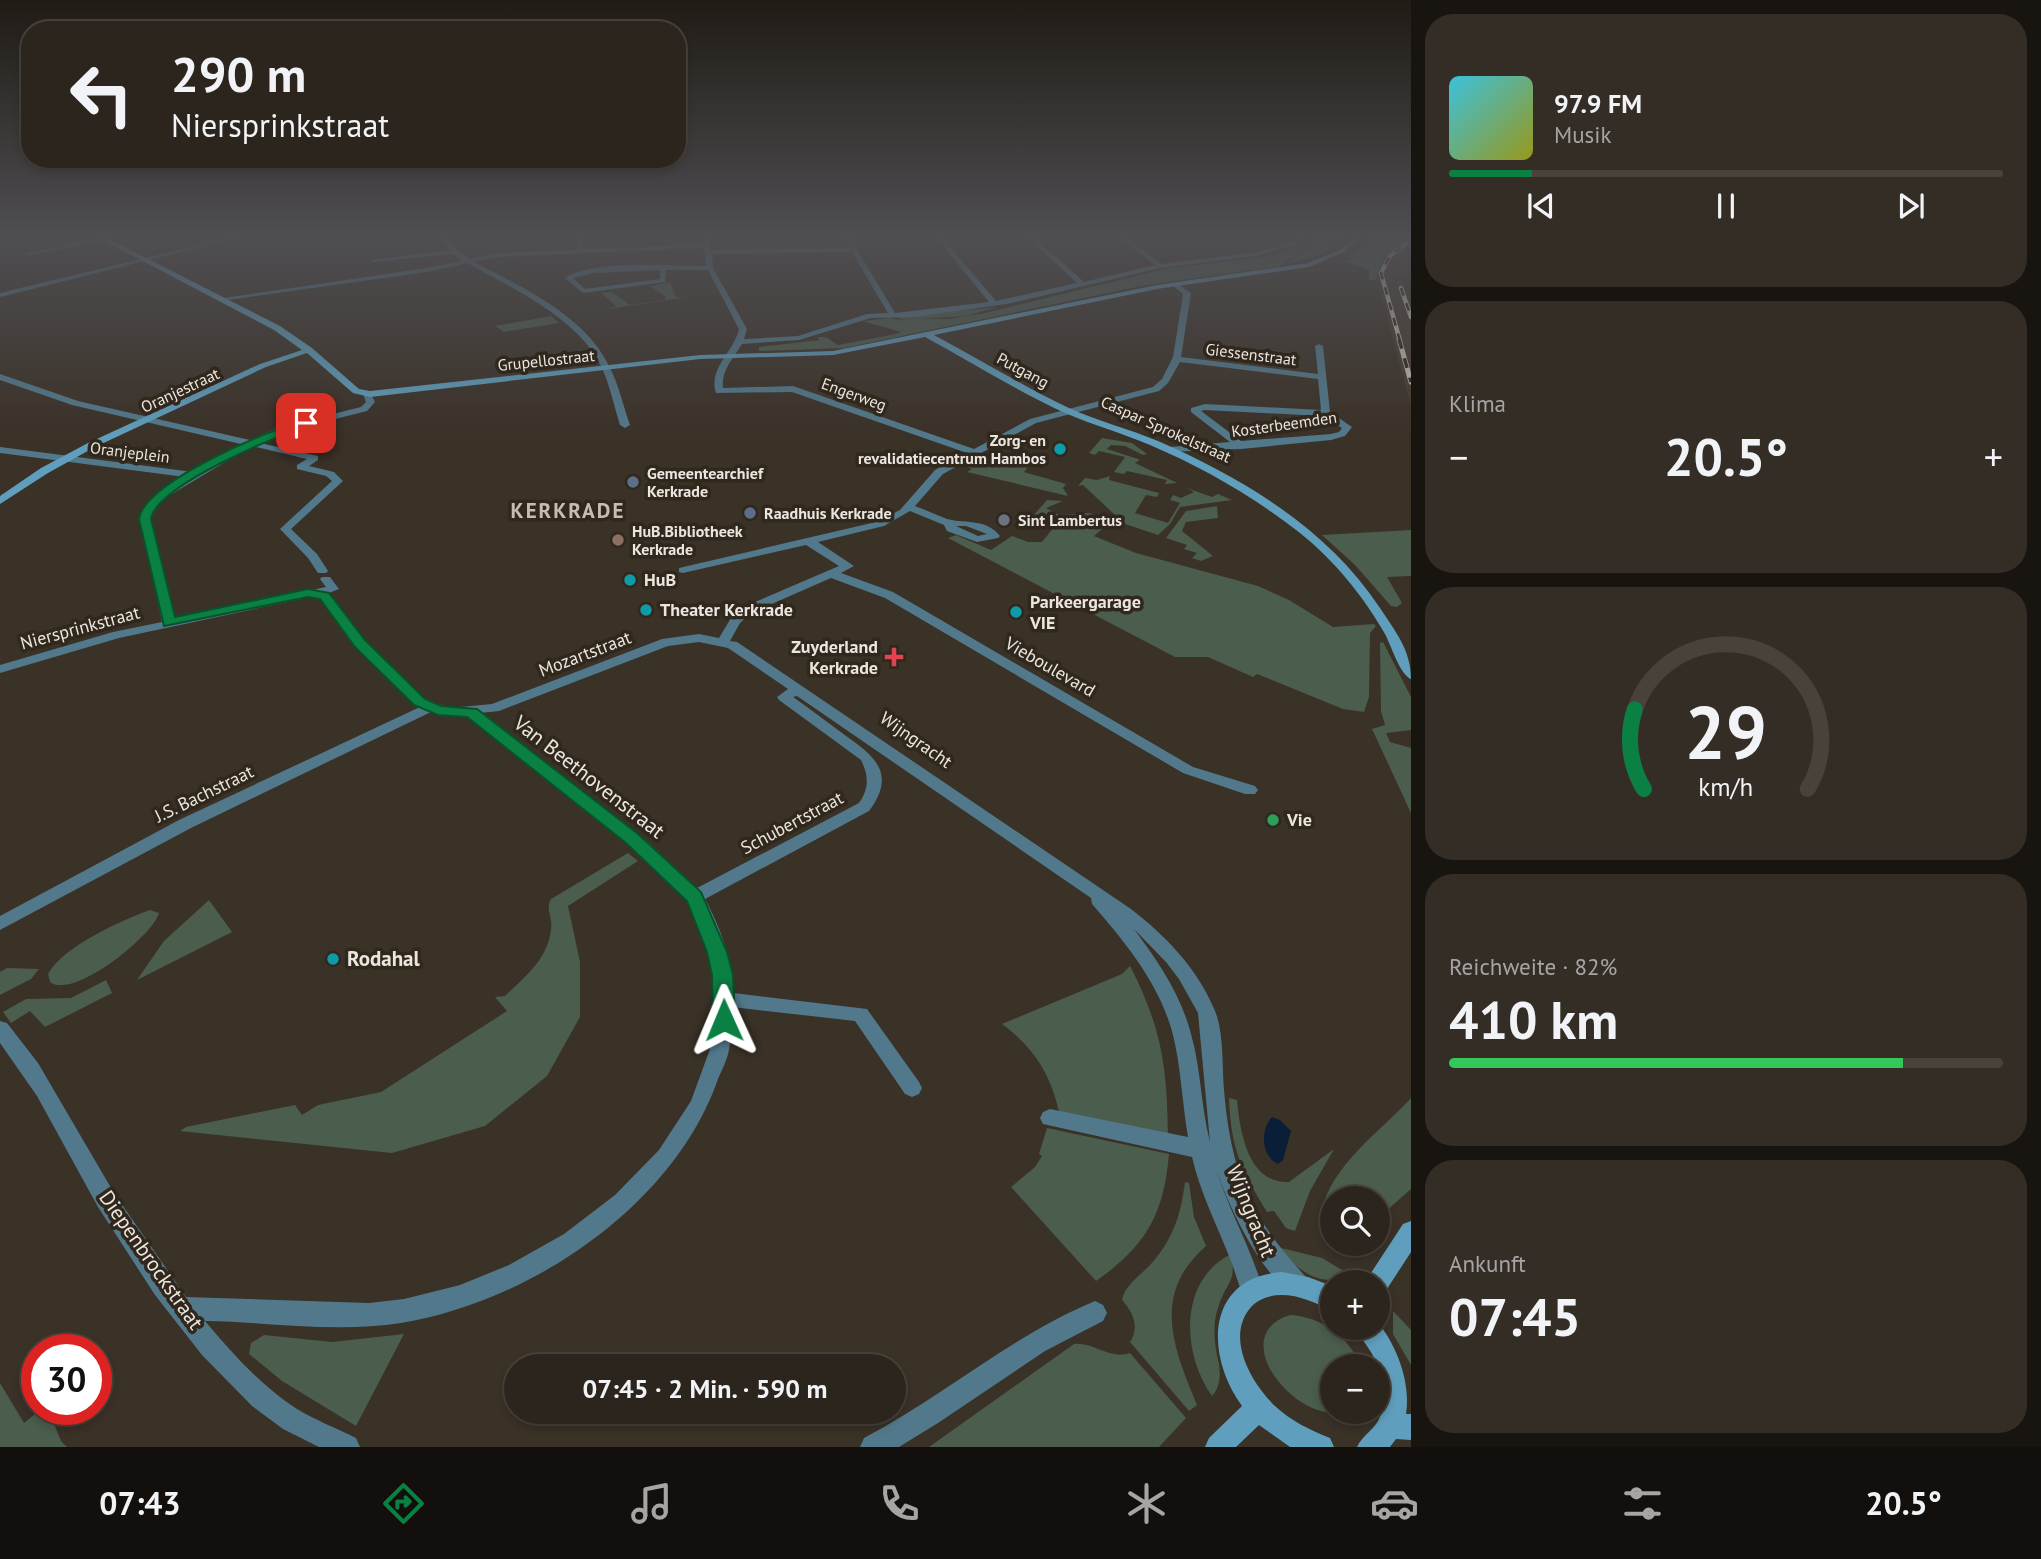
<!DOCTYPE html>
<html lang="de">
<head>
<meta charset="utf-8">
<style>
	body { margin:0; font-family:"PT Sans",sans-serif; background:#342d26; color:#f1f3f6; height:100vh; display:flex; flex-direction:column; font-size:26px; white-space:nowrap }
	* { box-sizing:border-box; margin:0 }
	p { font-size:23px; color:#a6a5a4 }
	.icon { flex:none; width:38px; height:38px; fill:none; stroke:currentColor; stroke-width:2; stroke-linecap:round; stroke-linejoin:round }
	.map { position:relative; flex:1; overflow:hidden }
	.panel { display:flex; flex-direction:column; gap:14px; padding:14px; background:#181410; width:630px }
	.panel>* { flex:none }
	.banner { position:absolute; left:21px; top:21px; width:665px; height:147px; border-radius:28px; box-shadow:0 4px 10px #0003,0 0 0 2px #48423b; background:#2c251d; color:#f1f3f6; overflow:hidden }
	.controls { position:absolute; left:1320px; top:1186px; display:grid; gap:14px }
	.controls a { display:grid; place-items:center; width:70px; height:70px; border-radius:50%; background:#2c251d; box-shadow:0 4px 10px #0003,0 0 0 2px #48423b; font-size:35px }
	.speed { position:absolute; left:21px; top:1334px; display:flex; gap:14px; font-size:35px; font-weight:700; text-align:center }
	.speed>* { display:grid; place-content:center; width:91px; height:91px; border-radius:50%; background:#2c251d; box-shadow:0 4px 10px #0003,0 0 0 2px #48423b; line-height:1 }
	.speed .limit { border:10px solid #d22; background:#fff; color:#111 }
	.pin { position:absolute; display:grid; place-items:center; width:60px; height:60px; color:#fff; margin:-30px; border-radius:14px; box-shadow:0 4px 10px #0006 }
	.me { position:absolute; width:77px; margin:-38px; rotate:359deg; stroke-linejoin:round; filter:drop-shadow(0 0 5px #0008) }
	.turn { display:flex; align-items:center; gap:24px; height:147px; padding:0 35px; font-size:32px }
	.turn .icon { width:91px; height:91px; stroke-width:2.5 }
	.turn b { display:block; font-size:49px; line-height:60px }
	.big { font-size:52px; font-weight:700; line-height:1.1 }
	.panel .card { flex:1; display:flex; flex-direction:column; justify-content:center; gap:10px; min-width:0; padding:0 24px; border-radius:28px; background:#342d26 }
	.panel .dial { align-items:center; gap:0 }
	.dial svg { height:182px; overflow:visible; fill:none; stroke:#48423b; stroke-width:7; stroke-linecap:round; text-anchor:middle }
	.dial text { fill:#f1f3f6; stroke:none }
	.song { display:flex; align-items:center; gap:21px }
	.cover { width:84px; height:84px; border-radius:10px; background:linear-gradient(135deg,hsl(190 70% 55%),hsl(60 70% 35%)) }
	.played { height:7px; border-radius:4px; background:linear-gradient(90deg,#0b8043 15%,#48423b 15%) }
	.keys { display:flex; justify-content:space-around; direction:ltr }
	.heat { display:flex; justify-content:space-between; align-items:center; font-size:38px; direction:ltr }
	.charge { height:10px; border-radius:5px; background:linear-gradient(90deg,#34c759 82%,#48423b 0) }
	.trip { position:absolute; left:504px; top:1354px; width:402px; height:70px; border-radius:35px; background:#2c251d; box-shadow:0 4px 10px #0003,0 0 0 2px #48423b; font-weight:700; line-height:70px; text-align:center }
	.menu { display:flex; height:112px; justify-content:space-around; align-items:center; background:#120f0c; color:#a6a5a4 }
	.menu .icon { width:49px; height:49px }
	.menu .current { color:#0b8043 }
	.menu b { font-size:32px; color:#f1f3f6 }
	main { display:flex; flex:1; min-height:0 }
	.map>svg:first-child { display:block }
	.built { fill:#473a2c }
	.green { fill:#4b5d4d }
	.water { fill:#0a1e38 }
	.lines { fill:none; stroke-linecap:round; stroke-linejoin:round }
	.minor { fill:#52798b; fill-rule:evenodd }
	.tertiary { fill:#52798b; fill-rule:evenodd }
	.secondary { fill:#5f9fbd; fill-rule:evenodd }
	.rail-far1-casing { stroke:#cac3bc; stroke-width:4.5 }
	.rail-casing { stroke:#cac3bc; stroke-width:5 }
	.rail-far1 { stroke:#30271d; stroke-width:2.5; stroke-dasharray:8; stroke-linecap:butt }
	.rail { stroke:#30271d; stroke-width:3.5; stroke-dasharray:10; stroke-linecap:butt }
	.route { fill:#0b8043; stroke:#07532c; stroke-width:2 }
	.culture-dot { fill:#0f9aa8; stroke:#30271d; stroke-width:2.5 }
	.service-dot { fill:#5c6f8a; stroke:#30271d; stroke-width:2.5 }
	.worship-dot { fill:#6b7280; stroke:#30271d; stroke-width:2.5 }
	.education-dot { fill:#8d6e63; stroke:#30271d; stroke-width:2.5 }
	.health-dot { fill:#e0444e; stroke:#30271d; stroke-width:2.5 }
	.leisure-dot { fill:#2e9e5b; stroke:#30271d; stroke-width:2.5 }
	.labels { text-anchor:middle; stroke-width:7; stroke-linejoin:round; paint-order:stroke }
	.far-street-label { font-size:16px; fill:#ebe5df; stroke:#30271d }
	.far-poi-label { font-size:16px; font-weight:bold; fill:#ebe5df; stroke:#30271d; text-anchor:start }
	.poi-label { font-size:18px; font-weight:bold; fill:#ebe5df; stroke:#30271d; text-anchor:start }
	.street-label { font-size:18px; fill:#ebe5df; stroke:#30271d }
	.far-district-label { font-size:21px; font-weight:bold; letter-spacing:2px; fill:#c8bcb0; stroke:#30271d }
	.near-street-label { font-size:21px; fill:#ebe5df; stroke:#30271d }
	.near-poi-label { font-size:21px; font-weight:bold; fill:#ebe5df; stroke:#30271d; text-anchor:start }
</style>
</head>
<body>
<main>
<div class="map">
<svg width="1411" height="1447" viewBox="0 0 1411 1447">
	<rect width="100%" height="100%" fill="#3a3127"/>
	<path class="built" d="M1403,240H1411L1407,269L1409,279L1385,278L1403,280L1411,302V406L1376,276L1381,260Z"/>
	<path class="green" d="M1314,236H1345L1320,255L1283,265L1311,248L1310,240Z
		M1375,236H1386L1370,257L1388,236L1405,239L1381,260L1376,280H1369V269L1346,262L1359,258H1348Z
		M1309,240L1308,248L1280,265L1283,266L1146,285L844,348L759,351V347L819,340L817,337H826L838,345L896,334L901,332L863,321L889,318L907,321L894,317L998,307L966,316L919,319H949L985,313L1168,268L1263,257L1290,250Z
		M670,282L676,297L682,298L607,309L616,306L601,293L612,292L630,305L665,300L666,297L650,286Z
		M551,316L559,323L504,332L495,326Z
		M1102,438L1132,443L1147,454L1143,455L1125,446L1111,445L1107,449L1138,459L1140,460L1135,463L1177,483L1165,484L1167,480L1127,471L1124,474L1114,472L1125,457L1099,451L1095,455L1089,453Z
		M990,453L1028,467L1024,472L1066,484L1063,488L1068,496L967,472L972,469L967,467L981,464L979,459Z
		M1110,476L1109,480L1159,493L1157,497L1146,495L1135,513L1168,523L1180,503L1170,500L1173,495L1181,498L1194,492L1187,488L1212,497L1218,494L1232,500L1180,507L1170,524L1158,535L1116,521L1106,526L1088,520L1086,523L1102,529L1094,536L1136,553L1258,586L1289,600L1333,627L1374,624L1376,626L1370,633L1369,697L1364,712L1343,709L1257,674L1253,677L1208,657H1175L948,538L956,535L991,550L1012,536L1028,542H1042L1054,527L1036,522L1039,518L1033,516L1047,500L1063,501L1046,508L1059,515L1090,513L1105,520L1115,515L1083,485L1078,486L1085,478L1097,480Z
		M1217,506L1218,518L1186,522L1182,531L1213,556L1201,561L1192,558L1197,553L1184,549L1187,545L1166,538L1186,511Z
		M1411,530V576L1387,577L1402,603L1397,607L1391,606L1355,565L1322,535Z
		M1383,642L1411,697V730L1386,733L1390,742L1411,748V813L1372,729L1385,725L1381,711L1380,643Z
		M628,853L638,861L568,906L580,962V1017L547,1076L485,1126L392,1153L180,1131L186,1127L295,1105L302,1115L318,1105L381,1092L507,1011L495,997L505,996C525,977 548,959 551,929C553,916 545,910 551,899Z
		M209,900L232,932L137,980L164,941Z
		M150,910L159,913C152,937 73,1000 50,982L48,974C62,947 122,920 150,910Z
		M1130,966C1162,1028 1167,1067 1168,1136L1059,1112C1051,1074 1033,1047 1002,1024L1122,974Z
		M7,968L39,969L31,979L0,995V972Z
		M106,980L112,993L45,1027L30,1011L11,1023L3,1012L26,999L71,998Z
		M1229,1098L1237,1100C1240,1132 1248,1184 1289,1182L1334,1149L1310,1191L1295,1231L1286,1228L1274,1211L1267,1212C1241,1169 1231,1150 1229,1098Z
		M1411,1098V1189L1377,1219V1199H1332V1244H1334L1332,1246L1327,1244C1300,1187 1379,1134 1411,1098Z
		M1047,1128L1169,1154C1164,1214 1146,1246 1096,1281L1011,1187L1035,1167L1042,1156L1039,1154Z
		M1185,1182L1189,1183L1194,1217L1206,1246C1151,1294 1173,1347 1197,1405L1189,1411L1130,1342C1140,1327 1133,1312 1122,1300C1125,1283 1146,1272 1156,1258C1175,1234 1181,1212 1185,1182Z
		M1277,1247L1322,1258L1347,1273C1321,1292 1294,1266 1277,1247Z
		M1231,1254C1237,1282 1227,1281 1219,1305C1212,1323 1214,1341 1218,1360C1221,1372 1221,1387 1212,1396C1181,1352 1179,1280 1231,1254Z
		M1393,1311L1411,1330V1365L1393,1334Z
		M1290,1315C1322,1317 1349,1336 1361,1367H1332V1412H1343C1294,1423 1225,1335 1290,1315Z
		M404,1334L356,1426L282,1381L249,1354L251,1343L264,1335L332,1342Z
		M1074,1344C1095,1342 1108,1360 1130,1353L1186,1418L1159,1447H929Z
		M0,1383L24,1423L41,1409H48L61,1441L67,1447H0Z"/>
	<path class="water" d="M1272,1117L1280,1120L1291,1131L1283,1160L1278,1164C1261,1156 1260,1130 1272,1117Z"/>
	<g class="lines">
		<path class="minor" d="M436,236H442L469,259L497,253L578,250L574,236H580L584,249L704,244L703,236H709L711,250L850,248L843,236H849L895,313L989,302L935,236H941L996,301L1077,283L1026,236H1033L1084,282L1155,265L1117,236H1124L1161,264L1256,252L1290,243L1301,236H1308L1294,245L1256,256L1160,268L1007,304L914,317L871,318L799,340L742,344C733,359 721,370 723,388L793,386L974,449L1030,419L1153,387L1162,379L1173,357L1183,294L1172,285V283H1176L1191,293L1181,357L1318,374L1315,346L1319,344L1323,346L1330,412L1352,427L1345,436L1331,440L1241,449L1167,452V448L1170,447L1230,442L1191,412V408L1205,404L1321,410L1318,379L1180,362L1168,383L1159,391L1036,423L943,474L915,506C926,510 936,515 947,519C966,524 986,518 1000,536L998,538L977,542L947,531L944,525L910,511L884,526L818,542L854,566L841,573L893,592L1193,767L1255,786L1258,790L1255,794H1245L1183,773L885,598L831,578L749,614L740,623L730,641L737,642L1131,909C1166,936 1198,969 1215,1011C1224,1032 1222,1067 1224,1090C1231,1172 1250,1217 1306,1277L1309,1285L1306,1293L1298,1296C1263,1282 1226,1201 1215,1166C1228,1209 1251,1247 1263,1290L1260,1298L1252,1301L1244,1298C1238,1284 1235,1270 1229,1256C1216,1223 1200,1192 1192,1157L1043,1124L1040,1118L1043,1112L1050,1109L1188,1137C1182,1102 1181,1065 1172,1031C1158,982 1125,942 1092,904L1091,898L797,696L793,697C810,709 826,721 842,733C873,755 898,772 869,811L705,899C720,927 733,961 733,993L867,1009L919,1082L922,1088L919,1094L912,1097L905,1094L855,1021L732,1007C731,1021 732,1036 729,1050C727,1060 722,1070 718,1079C674,1206 530,1302 401,1323C336,1333 270,1322 205,1321C232,1353 261,1386 297,1409C315,1420 336,1428 356,1438L360,1447H319L283,1429L252,1406L202,1355L155,1295L98,1207L37,1096L0,1043V1021L7,1023L38,1063L114,1193L186,1297L369,1303L404,1299L460,1285L509,1265L564,1234L615,1195L659,1150L691,1101L710,1049L715,989L705,940L692,906L676,886L651,863L465,715L449,716L433,711L191,828L0,930V916L179,820L420,707L414,705L355,647L321,599L315,596L119,638L0,673V665L113,632L162,622L140,519C142,497 167,488 185,477L0,453V447L193,472L241,444L72,405L0,380V374L78,401L250,440L277,428L361,407L366,402L363,394L370,392L375,402L367,411L283,432L260,443L318,456V460L309,466L334,472L343,481L291,529L317,554L328,571L326,573H318L308,558L280,529L332,481L326,476L297,469V465L307,459L252,446L160,501L151,510L150,519L174,619L326,587L320,579L322,577H330L339,589L329,593L365,641L424,699L450,708L492,704L662,639L699,634L719,638L731,618L741,608L839,566L806,545L683,573L679,572V568L876,522L900,510L935,470L967,453L792,392L716,393C708,368 734,352 739,329L708,270H666L665,282L583,293L565,278C593,259 671,266 706,266L704,248L497,257L474,262C522,287 586,316 610,368C619,385 623,406 630,425L625,428L620,425C614,406 610,386 602,368C580,319 512,288 467,263L427,272L221,301L217,299L427,268L462,261L453,254L374,262L371,260L450,250ZM852,252L888,313L867,314L798,336L744,339L747,329L713,268L712,254ZM660,270V279L585,289L573,278L594,273ZM1205,410L1323,416L1342,428L1339,432L1331,434L1241,441L1201,411ZM956,526H966L987,534L978,536ZM699,642L728,648L788,689L777,697L779,700L861,760C869,776 869,789 859,803L697,888L649,843L480,713L499,711L668,646ZM1134,929L1166,962L1179,979L1198,1013L1210,1142C1201,1107 1201,1069 1191,1034C1181,995 1158,961 1134,929Z
			M104,237L106,240L27,256L24,254Z
			M1095,1301L1103,1305L1107,1313L1103,1321L1045,1351L938,1423L899,1447H860L864,1438C944,1396 1011,1336 1095,1301Z"/>
		<path class="tertiary" d="M236,236H246L0,297V293Z
			M1400,236H1411V239L1401,237Z"/>
		<path class="secondary" d="M95,236H103L280,326L312,348L359,389L370,391L700,355L833,351L1157,285L1308,263L1340,250L1356,236H1363L1344,252L1309,267L1157,289L934,335C979,359 1023,386 1069,408C1098,421 1129,429 1158,441C1243,478 1328,529 1380,608C1395,631 1411,650 1411,679C1400,675 1391,645 1385,634C1364,597 1334,560 1300,533C1254,497 1204,468 1150,445C1122,433 1093,425 1065,413C1017,391 971,362 925,337L833,355L700,359L370,397L353,393L307,353L266,367L95,447L48,473L0,504V496L41,468L88,443L260,364L302,350L274,330Z
			M1411,1221V1252L1385,1292L1377,1295V1283H1366L1369,1276L1403,1224Z
			M1282,1272L1308,1277L1332,1286V1310C1315,1303 1300,1295 1281,1295C1270,1295 1259,1299 1252,1306C1224,1336 1251,1383 1275,1406C1291,1421 1310,1430 1330,1438L1334,1447H1290L1259,1425L1236,1447H1205L1209,1438L1242,1406C1205,1356 1205,1277 1282,1272Z
			M1377,1321C1397,1346 1411,1382 1406,1414H1411V1440L1396,1439L1390,1447H1357C1363,1434 1375,1430 1380,1417C1388,1397 1381,1370 1371,1352C1366,1344 1360,1337 1356,1328H1377Z"/>
		<defs>
			<path id="rail-far1" d="M1401,288L1411,317
				M1400,341L1381,273L1390,256L1411,239"/>
			<path id="rail" d="M1399,339L1411,382"/>
		</defs>
		<use href="#rail-far1" class="rail-far1-casing"/>
		<use href="#rail" class="rail-casing"/>
		<use href="#rail-far1" class="rail-far1"/>
		<use href="#rail" class="rail"/>
	</g>
	<linearGradient id="sky" x2="0" y2="1"><stop stop-color="#201b15"/><stop offset="0.54" stop-color="#4f4e52"/><stop offset="1" stop-color="#4f4e52" stop-opacity="0"/></linearGradient>
	<rect width="1411" height="438" fill="url(#sky)"/>
	<path class="route" d="M306,420L311,423L310,426C278,434 155,487 151,519L175,617L308,589L329,593L365,640L425,699L441,706L477,709L638,834L701,892L727,952L733,975L735,1020L731,1027L724,1029L716,1027L713,1020L712,975L707,952L687,901L626,843L467,717L438,715L414,705L355,647L320,599L308,597L164,626L139,519C144,482 270,429 306,420Z"/>
	<g class="culture-dot">
		<circle cx="1060" cy="449" r="7"/>
		<circle cx="630" cy="580" r="7"/>
		<circle cx="646" cy="610" r="7"/>
		<circle cx="1016" cy="612" r="7"/>
		<circle cx="333" cy="959" r="7"/>
	</g>
	<g class="service-dot">
		<circle cx="633" cy="482" r="7"/>
		<circle cx="750" cy="513" r="7"/>
	</g>
	<circle class="worship-dot" cx="1004" cy="520" r="7"/>
	<circle class="education-dot" cx="618" cy="540" r="7"/>
	<path class="health-dot" d="M890.5 646.5h7v7h7v7h-7v7h-7v-7h-7v-7h7z"/>
	<circle class="leisure-dot" cx="1273" cy="820" r="7"/>
	<g class="labels">
		<g class="far-street-label">
			<text transform="translate(1251 354) rotate(7)" y="6">Giessenstraat</text>
			<text transform="translate(546 360) rotate(-6)" y="6">Grupellostraat</text>
			<text transform="translate(1023 370) rotate(28)" y="6">Putgang</text>
			<text transform="translate(180 390) rotate(-25)" y="6">Oranjestraat</text>
			<text transform="translate(854 394) rotate(20)" y="6">Engerweg</text>
			<text transform="translate(1284 424) rotate(-8)" y="6">Kosterbeemden</text>
			<text transform="translate(1166 429) rotate(24)" y="6">Caspar Sprokelstraat</text>
			<text transform="translate(130 452) rotate(7)" y="6">Oranjeplein</text>
		</g>
		<g class="far-poi-label">
			<text x="1046" y="446" text-anchor="end">Zorg- en<tspan x="1046" dy="18">revalidatiecentrum Hambos</tspan></text>
			<text x="647" y="479">Gemeentearchief<tspan x="647" dy="18">Kerkrade</tspan></text>
			<text x="764" y="519">Raadhuis Kerkrade</text>
			<text x="1018" y="526">Sint Lambertus</text>
			<text x="632" y="537">HuB.Bibliotheek<tspan x="632" dy="18">Kerkrade</tspan></text>
		</g>
		<g class="poi-label">
			<text x="644" y="586">HuB</text>
			<text x="1030" y="608">Parkeergarage<tspan x="1030" dy="21">VIE</tspan></text>
			<text x="660" y="616">Theater Kerkrade</text>
			<text x="878" y="653" text-anchor="end">Zuyderland<tspan x="878" dy="21">Kerkrade</tspan></text>
			<text x="1287" y="826">Vie</text>
		</g>
		<g class="street-label">
			<text transform="translate(80 628) rotate(-15)" y="6">Niersprinkstraat</text>
			<text transform="translate(585 654) rotate(-21)" y="6">Mozartstraat</text>
			<text transform="translate(1050 667) rotate(30)" y="6">Vieboulevard</text>
			<text transform="translate(916 740) rotate(35)" y="6">Wijngracht</text>
			<text transform="translate(204 794) rotate(-26)" y="6">J.S. Bachstraat</text>
			<text transform="translate(792 823) rotate(-28)" y="6">Schubertstraat</text>
		</g>
		<g class="far-district-label">
			<text x="568" y="518">KERKRADE</text>
		</g>
		<g class="near-street-label">
			<text transform="translate(589 777) rotate(38)" y="7">Van Beethovenstraat</text>
			<text transform="translate(1251 1211) rotate(68)" y="7">Wijngracht</text>
			<text transform="translate(151 1260) rotate(55)" y="7">Diepenbrockstraat</text>
		</g>
		<g class="near-poi-label">
			<text x="347" y="966">Rodahal</text>
		</g>
	</g>
</svg>
<div class="controls">
<a><svg class="icon" aria-label="search" viewBox="0 0 24 24"><circle cx="10" cy="10" r="6"/><path d="M15 15l6 6"/></svg></a>
<a>+</a>
<a>−</a>
</div>
<div class="speed"><div class="limit">30</div></div>
<div class="pin" style="left:306px;top:423px;background:#d93025"><svg class="icon" aria-label="arrive" viewBox="0 0 24 24"><path d="M6 21V4h12l-3 4 3 4H6"/></svg></div>
<svg class="me" style="left:724px;top:1020px" viewBox="-20 -20 40 40"><path d="M0-17L14 15 0 8-14 15z" fill="#0b8043" stroke="#fff" stroke-width="4"/></svg>
<div class="trip">07:45 · 2 Min. · 590 m</div>
<div class="banner">
<div class="turn"><svg class="icon" aria-label="left" viewBox="0 0 24 24"><path d="M17 20v-9H6M10 6l-5 5 5 5"/></svg><div><b>290 m</b>Niersprinkstraat</div></div>
</div>
</div>
<section class="panel">
<div class="card">
<div class="song"><i class="cover"></i><div><b>97.9 FM</b><p>Musik</p></div></div>
<div class="played"></div>
<div class="keys"><svg class="icon" aria-label="previous" viewBox="0 0 24 24"><path d="M18 5L8 12l10 7zM5 5v14"/></svg><svg class="icon" aria-label="pause" viewBox="0 0 24 24"><path d="M8 5v14M16 5v14"/></svg><svg class="icon" aria-label="next" viewBox="0 0 24 24"><path d="M6 5l10 7-10 7zM19 5v14"/></svg></div>
</div>
<div class="card"><p>Klima</p>
<div class="heat"><a>−</a><b class="big">20.5°</b><a>+</a></div>
</div>
<div class="card dial"><svg viewBox="0 0 100 80">
<path d="M14 69A42 42 0 1 1 86 69"/>
<path d="M14 69A42 42 0 0 1 10 34" stroke="#0b8043"/>
<text x="50" y="56" font-size="32" font-weight="700">29</text>
<text x="50" y="72" font-size="11">km/h</text>
</svg></div>
<div class="card"><p>Reichweite · 82%</p><b class="big">410 km</b><div class="charge"></div></div>
<div class="card"><p>Ankunft</p><b class="big">07:45</b></div>
</section>
</main>
<nav class="menu">
<b>07:43</b>
<svg class="icon current" aria-label="directions" viewBox="0 0 24 24"><path d="M12 3l9 9-9 9-9-9zM9 14v-3h6M13 9l2 2-2 2"/></svg>
<svg class="icon" aria-label="music" viewBox="0 0 24 24"><path d="M9 18V5l10-2v13"/><circle cx="6" cy="18" r="3"/><circle cx="16" cy="16" r="3"/></svg>
<svg class="icon" aria-label="phone" viewBox="0 0 24 24"><path d="M5 4h4l2 5-3 2q2 4 5 5l2-3 5 2v4C11 20 4 13 5 4z"/></svg>
<svg class="icon" aria-label="climate" viewBox="0 0 24 24"><path d="M12 3v18M4 7l16 10M4 17L20 7"/></svg>
<svg class="icon" aria-label="car" viewBox="0 0 24 24"><path d="M5 17H2v-5l4-1 3-4h7l3 4 3 1v5h-3M9 17h6M6 11h13"/><circle cx="7" cy="17" r="2"/><circle cx="17" cy="17" r="2"/></svg>
<svg class="icon" aria-label="filters" viewBox="0 0 24 24"><path d="M4 7h16M4 17h16"/><circle cx="9" cy="7" r="2"/><circle cx="15" cy="17" r="2"/></svg>
<b>20.5°</b>
</nav>
</body>
</html>
